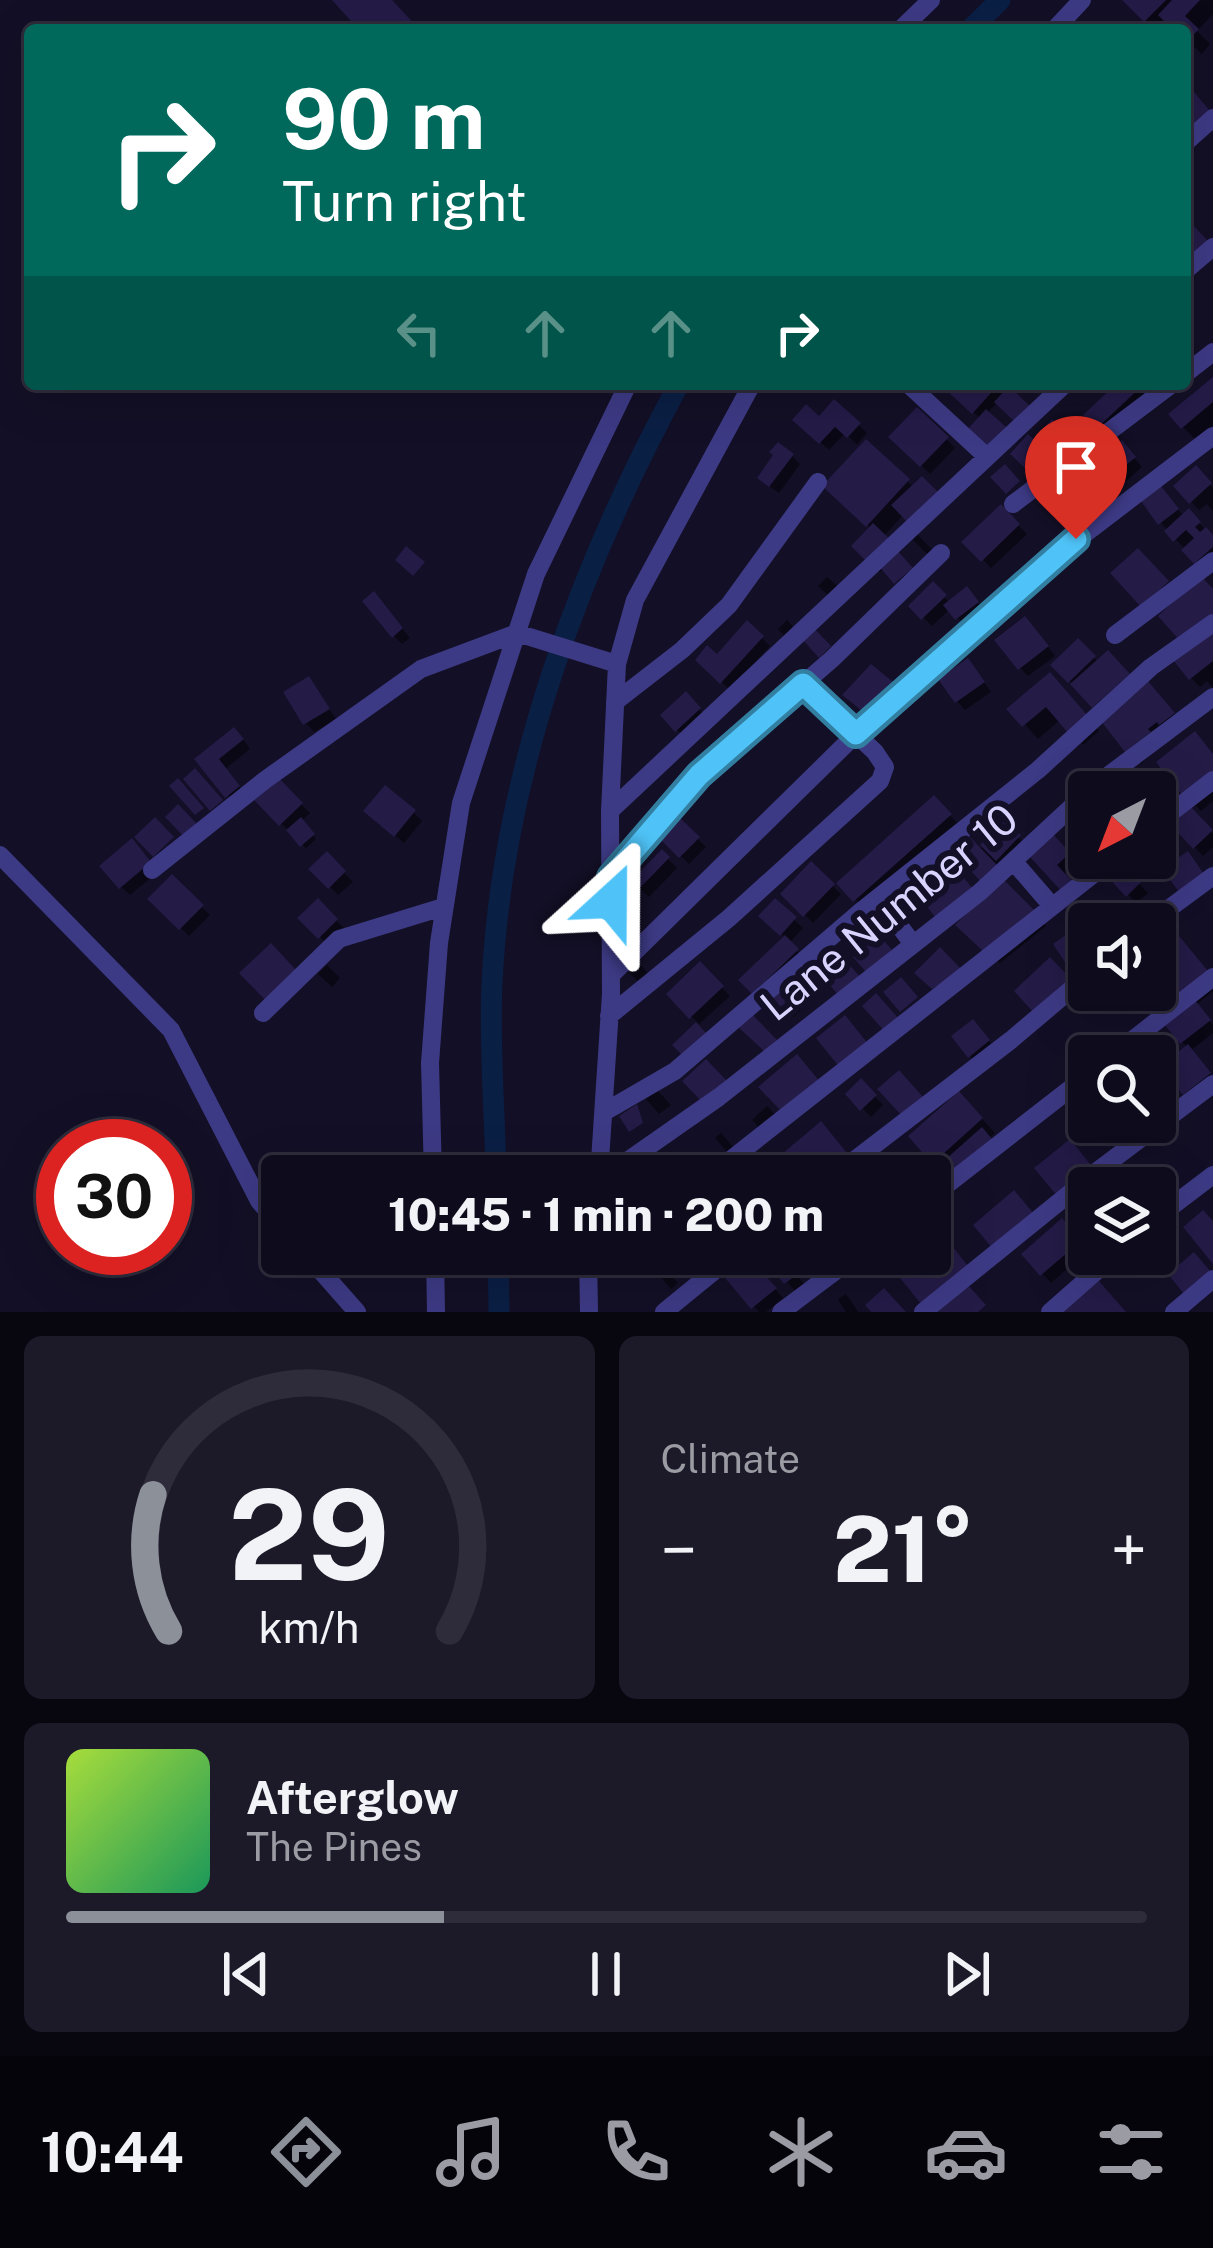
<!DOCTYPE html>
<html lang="en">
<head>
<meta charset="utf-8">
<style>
	body { margin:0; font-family:"Public Sans",sans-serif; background:#1c1929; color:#f1f3f6; height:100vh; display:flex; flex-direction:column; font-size:45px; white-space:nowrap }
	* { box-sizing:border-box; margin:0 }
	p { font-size:39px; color:#9b9ba3 }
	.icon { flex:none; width:66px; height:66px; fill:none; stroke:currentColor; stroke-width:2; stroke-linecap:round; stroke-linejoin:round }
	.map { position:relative; height:1312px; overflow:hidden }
	.side { display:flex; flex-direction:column; gap:24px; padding:24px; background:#08060f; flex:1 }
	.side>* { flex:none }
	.hud { position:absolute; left:24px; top:24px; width:1167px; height:366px; border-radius:12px; box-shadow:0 12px 48px #0002,0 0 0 3px #2e2b3b; background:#00695c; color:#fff; overflow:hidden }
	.needle { width:78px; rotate:222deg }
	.tools { position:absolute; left:1068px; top:771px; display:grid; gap:24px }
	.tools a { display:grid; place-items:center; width:108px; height:108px; border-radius:12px; background:#0e0b1c; box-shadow:0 12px 48px #0002,0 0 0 3px #2e2b3b; font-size:60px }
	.speed { position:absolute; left:36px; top:1119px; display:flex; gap:24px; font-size:60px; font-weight:700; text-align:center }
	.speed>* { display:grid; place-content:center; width:156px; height:156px; border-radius:50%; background:#0e0b1c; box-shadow:0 12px 48px #0002,0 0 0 3px #2e2b3b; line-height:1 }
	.speed .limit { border:18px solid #d22; background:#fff; color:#111 }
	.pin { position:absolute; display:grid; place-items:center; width:102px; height:102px; color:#fff; margin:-123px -51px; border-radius:50% 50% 50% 0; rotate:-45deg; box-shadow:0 0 12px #0007 }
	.pin .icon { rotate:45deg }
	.me { position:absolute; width:132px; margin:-66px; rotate:24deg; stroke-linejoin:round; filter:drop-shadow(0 0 9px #0008) }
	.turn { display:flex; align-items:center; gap:42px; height:252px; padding:0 60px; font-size:54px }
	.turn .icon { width:156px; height:156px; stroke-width:2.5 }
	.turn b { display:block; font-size:84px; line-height:102px }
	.lanes { display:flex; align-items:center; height:114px; padding:0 60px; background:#0003; justify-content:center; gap:60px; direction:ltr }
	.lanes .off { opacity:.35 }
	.big { font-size:90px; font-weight:800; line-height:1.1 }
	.side .tile { flex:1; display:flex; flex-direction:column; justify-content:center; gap:18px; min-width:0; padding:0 42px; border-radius:18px; background:#1c1929 }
	.side .dial { align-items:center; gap:0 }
	.dial svg { height:312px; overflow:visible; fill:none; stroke:#2e2b3b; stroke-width:7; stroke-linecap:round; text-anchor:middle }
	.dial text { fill:#f1f3f6; stroke:none }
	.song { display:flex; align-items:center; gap:36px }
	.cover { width:144px; height:144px; border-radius:18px; background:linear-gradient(135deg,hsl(80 70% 55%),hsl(150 70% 35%)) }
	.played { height:12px; border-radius:6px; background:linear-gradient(90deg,#8c9099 35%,#2e2b3b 35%) }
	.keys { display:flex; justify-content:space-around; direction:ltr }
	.heat { display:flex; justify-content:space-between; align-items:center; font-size:66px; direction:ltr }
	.side .tiles { flex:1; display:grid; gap:24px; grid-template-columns:1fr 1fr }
	.tile:last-child { grid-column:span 2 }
	.trip { position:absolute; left:261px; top:1155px; width:690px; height:120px; border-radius:12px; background:#0e0b1c; box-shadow:0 12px 48px #0002,0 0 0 3px #2e2b3b; font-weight:800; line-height:120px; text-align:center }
	.menu { display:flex; height:192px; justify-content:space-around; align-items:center; background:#06040b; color:#9b9ba3 }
	.menu .icon { width:84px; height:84px }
	.menu .current { color:#8c9099 }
	.menu b { font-size:54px; color:#f1f3f6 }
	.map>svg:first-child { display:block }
	.shadow { fill:#0007 }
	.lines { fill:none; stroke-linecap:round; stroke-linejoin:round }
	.canal { stroke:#0a1f44; stroke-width:21 }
	.building { fill:#241b47 }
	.street { stroke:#3d3a85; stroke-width:18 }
	.route-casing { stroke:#337fa1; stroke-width:30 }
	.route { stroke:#4fc3f7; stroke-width:21 }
	.labels { text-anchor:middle; stroke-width:12; stroke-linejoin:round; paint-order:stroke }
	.street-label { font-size:42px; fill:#d9d4ff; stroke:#130f26 }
</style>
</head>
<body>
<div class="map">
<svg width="1213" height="1312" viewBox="0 0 1213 1312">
	<rect width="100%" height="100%" fill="#130f26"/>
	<path class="shadow" d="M1126,0H1213V14L1197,31L1210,44L1202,54L1185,38V30H1177L1170,23L1164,30H1146L1154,28Z
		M1213,380V426L1196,440L1183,427Z
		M953,384H992L1039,420L1028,431L998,402L981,419L949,388Z
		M1121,384H1160L1106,435L1087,415Z
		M835,403L867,433L857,444L845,433L829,450L796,420H820Z
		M918,411L955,448L930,474L893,437Z
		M1028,438L1055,464L1040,479L1014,454Z
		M866,443L914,488L904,514L883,537L919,578L905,591L884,568L880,572L855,546L872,529L827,486Z
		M1122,444L1142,467L1118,488L1097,465Z
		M792,456L800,464L779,493L769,486Z
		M1196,469L1213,488V511L1207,504L1199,510L1177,486Z
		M1087,475L1109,497L1086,521L1063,499Z
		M1169,498L1184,517L1189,512L1213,538V563L1205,571L1161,523Z
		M1001,508L1027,534L991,568L966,542Z
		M917,534L937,555L932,559L912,539Z
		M827,577L845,593L836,603L818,586Z
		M933,586L950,603L975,599L985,612L966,627L950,609L932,626L912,606Z
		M1213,592V688L1207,681L1200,687L1191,678Z
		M382,604L410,638L402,644L394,636Z
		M787,620L801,635L792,644L778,629Z
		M748,625L770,646L730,690L699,660L717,658Z
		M1034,628L1055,656L1028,676L1020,668Z
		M1078,642L1098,662L1108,654L1136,684L1161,697L1186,728L1175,737L1172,734L1141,764L1104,715L1054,665Z
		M976,671L991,692L965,710L957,701Z
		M309,680L336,719L314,732L306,723Z
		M1063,689L1099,731L1083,745L1060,720L1038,739L1011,709Z
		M686,695L707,718L686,739L664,716Z
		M243,739L250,749L225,769L247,796L236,804L198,760Z
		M1213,754V801L1201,811L1187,797Z
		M278,781L310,813L301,822L316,839L306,848L258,801Z
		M934,799L963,829L865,918L886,940L860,955L842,936L867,912L841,883Z
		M1191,811L1213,834V847L1203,856L1175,825Z
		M414,813L422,821L404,843L376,819Z
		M679,821L706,847L689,864L663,838Z
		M1005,824L1027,846L1001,881L1046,926L1000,963L960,925L994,891L979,850Z
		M1052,838L1076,863L1063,875L1033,856Z
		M132,842L158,872L130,895L121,887Z
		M1155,844L1173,865L1158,883L1136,858H1155Z
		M662,853L677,868L649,897L634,882Z
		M327,855L353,882L338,895L313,869Z
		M1121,865L1148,893L1136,903L1110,875Z
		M811,866L841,894L813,923L784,894Z
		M172,878L210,915L189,936L151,899Z
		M317,902L345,929L328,945L301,918Z
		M775,902L803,928L789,943L805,960L801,964L824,987L794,1017L770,993L742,980L786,938L763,916Z
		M1095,919L1100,924H1089V937L1083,928Z
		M1155,941L1213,979V991L1196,1005L1213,1025V1033L1190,1051L1213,1078L1194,1102L1165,1067L1188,1048L1182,1042L1178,1017L1153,990Z
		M639,963L655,982L645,990L629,972Z
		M327,965L340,978L332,987L318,974Z
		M700,965L730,996L676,1045L699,1024L670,994Z
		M981,1031L996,1050L978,1065L970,1056Z
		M861,1082L883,1105L871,1117L849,1094Z
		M657,1090L671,1105L659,1114L646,1099Z
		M767,1106L786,1126L771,1140L752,1120Z
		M972,1108L995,1133L948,1175L934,1162Z
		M721,1133L740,1155L734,1160L715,1138Z
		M834,1139L857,1167L867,1159L883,1176H761Z
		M678,1165L681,1169L687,1176H674L670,1172Z
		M1062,1223L1087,1251L1051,1283L1025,1254Z
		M699,1254H717L707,1262Z
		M775,1254L786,1260L804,1284L795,1291L769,1259Z
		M797,1254H853L817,1275Z
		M746,1256L783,1298L766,1312H759L726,1274Z
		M663,1266L678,1283L671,1289L656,1271Z
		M845,1294L849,1298L858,1312H846L838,1300Z"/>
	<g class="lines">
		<path class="canal" d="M970,30L1000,0
			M496,1176C495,1112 489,1047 492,983C502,774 580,566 679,384
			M498,1254L499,1312"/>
	</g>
	<path class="building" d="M332,0H392L420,30H359Z
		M1122,0H1166L1144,22Z
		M1172,0H1200L1185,16L1199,29L1185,44V30H1173L1158,15Z
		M1185,81L1209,110L1185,130Z
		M1187,219L1208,241L1185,263V221Z
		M1213,377V402L1181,429L1168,414Z
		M949,384H999L972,414L944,388Z
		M1116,384H1144L1096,429L1083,415Z
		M1009,386L1033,409L1018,425L994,402Z
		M834,399L861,423L847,438L835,427L819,444L792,420L806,404L819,416Z
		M917,407L949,437L920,467L888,437Z
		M986,409L1006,427L986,449L966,431Z
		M1052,419L1069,434L1057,446L1041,431Z
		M1028,434L1048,453L1030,473L1010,454Z
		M866,439L910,479L866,527L822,486Z
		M1122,440L1136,457L1107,481L1093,465Z
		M778,442L794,454L769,487L757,478L773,455L769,452Z
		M1005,464L1020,481L1006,494L990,477Z
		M1196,465L1212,483L1189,504L1173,486Z
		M1087,471L1103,486L1075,515L1059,499Z
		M922,476L941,495L910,525L891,505Z
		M1161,486L1179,509L1158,525L1141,501Z
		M1001,504L1020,524L981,562L961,542Z
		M1189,508L1201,522L1195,527L1200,532L1206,527L1213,535V547L1194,564L1181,550L1194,538L1186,530L1173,542L1164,531Z
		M873,523L893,542L870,565L851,546Z
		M406,546L425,562L413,576L395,560Z
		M1138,548L1169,581L1141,607L1110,573Z
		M897,550L913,568L894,584L879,566Z
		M1201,576L1213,589V622L1181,642L1158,616Z
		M933,581L947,595L921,620L908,606Z
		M967,586L979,602L955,620L943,605Z
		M374,591L403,628L392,638L362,601Z
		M1025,616L1049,646L1018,670L994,640Z
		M747,620L764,636L720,684L695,660L707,645L717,654Z
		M814,628L831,646L819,658L802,639Z
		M1213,628V661L1189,680L1173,660Z
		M1078,638L1096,656L1068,683L1050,665Z
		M1108,650L1130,674L1092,708L1070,684Z
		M968,658L985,682L955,703L938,679Z
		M871,664L898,686L865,713L842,695Z
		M1050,672L1088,716L1068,733L1046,707L1022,727L1006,709Z
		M309,676L330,709L303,725L283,692Z
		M1147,680L1175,713L1159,725L1157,722L1148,729L1151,732L1125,752L1097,716Z
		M686,691L701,708L675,732L660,715Z
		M234,727L244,739L219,759L240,786L225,798L194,759Z
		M1195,731L1213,754V777L1185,799L1156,762Z
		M195,768L223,800L210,811L183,779Z
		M278,777L303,803L279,826L254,800Z
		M178,778L204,808L195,815L169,786Z
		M385,785L416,810L394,837L363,811Z
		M934,795L952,814L853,902L836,883Z
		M178,804L197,824L184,837L165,817Z
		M1191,807L1213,830L1193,849L1171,825Z
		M155,817L174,837L153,857L134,837Z
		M301,817L315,834L300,847L286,830Z
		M679,817L700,837L679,858L659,838Z
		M1089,817V858L1069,832Z
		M1005,820L1021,835L996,861L980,845Z
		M1053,834L1070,853L1057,865L1075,884L1064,894L1029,856Z
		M970,837L999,867L981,882L951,849Z
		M132,838L151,862L119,889L99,866Z
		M1155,841L1169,859L1147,876L1132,858H1155Z
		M662,849L670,857L638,890L630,882Z
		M327,851L346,871L328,889L308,869Z
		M1188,851L1204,874L1179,892L1162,869Z
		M947,857L972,888L935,917L910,885Z
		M811,861L835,884L803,917L780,894Z
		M1121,861L1141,882L1126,897L1106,875Z
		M172,874L204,905L179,930L147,899Z
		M1002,878L1035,911L984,952L955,925Z
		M318,898L338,919L318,939L297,918Z
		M775,898L797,917L780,936L758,916Z
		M863,912L880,930L855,954L838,935Z
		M1170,925L1208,971L1164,1007L1149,990H1155V938Z
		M1076,928L1089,947V966L1074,976L1053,944Z
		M785,935L799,949L752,994L738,980Z
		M879,935L892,950L866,972L853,957Z
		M828,941L862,979L841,998L807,959Z
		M271,943L298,972L267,1002L239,973Z
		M940,947L962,970L932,989L914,973Z
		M1050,957L1071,979L1034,1013L1014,991Z
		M700,961L724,986L689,1019L666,994Z
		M804,963L818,977L784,1011L770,997Z
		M901,977L918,997L900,1012L883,992Z
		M876,993L900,1020L886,1033L862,1006Z
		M1195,1000L1211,1020L1180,1044L1164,1024Z
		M752,1014L777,1040L765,1052L737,1026Z
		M845,1015L869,1045L840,1068L816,1038Z
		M973,1019L990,1040L968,1058L951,1036Z
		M696,1022L708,1035L684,1057L672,1045Z
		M1188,1044L1211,1073L1183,1095L1160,1066Z
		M797,1054L821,1083L785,1115L758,1087Z
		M706,1059L728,1082L704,1104L682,1081Z
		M899,1070L923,1097L902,1116L877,1089Z
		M861,1078L877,1095L860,1111L845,1094Z
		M959,1091L983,1118L932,1164L908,1136Z
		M637,1104L643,1123L629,1132L619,1116Z
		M821,1121L847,1153L820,1176H756Z
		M982,1127L992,1139L947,1176L938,1166Z
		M1070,1139L1094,1169L1059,1198L1034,1168Z
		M1014,1190L1035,1215L993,1249L973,1225Z
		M1203,1210L1213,1221V1264L1183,1227Z
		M930,1218L968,1266L921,1304L881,1254H930Z
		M1062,1218L1081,1241L1040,1276L1021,1254Z
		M1194,1252L1211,1272L1184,1294L1168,1274Z
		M744,1254L777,1288L751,1309L721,1273Z
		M770,1254H782L798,1274L784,1284L764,1258Z
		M1099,1281L1126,1312H1063Z
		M966,1283L986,1305L978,1312H932Z
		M884,1288L906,1312H871L865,1305Z"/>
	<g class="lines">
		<path class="street" d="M900,30L931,0
			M1054,30L1082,0
			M1185,143L1213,118
			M1185,271L1213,247
			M1185,374L1213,352
			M908,384L987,457
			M1013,504L1172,384
			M1115,635L1213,561
			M615,702L682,650L729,605L818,482
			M610,811L1065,384
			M1155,825L1213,780
			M0,855L171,1030L259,1201L282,1227
			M1014,862L1052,906
			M152,870L265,780L421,669L517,633L617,664
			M611,877L699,775L832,659L941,553
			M879,899L913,944
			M1148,924L1213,876
			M611,975L856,734L1053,558L1213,436
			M263,1013L339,939L443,907
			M609,1016L729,918L880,781L885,767L875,752L803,684
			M1112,1056L1213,977
			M606,1111L675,1071L860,912L1038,770L1151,667L1213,623
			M433,1176L430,1063L439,943L461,803L536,574L628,384
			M599,1176L611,994L610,811L617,664L635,600L752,384
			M606,1176L719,1097L980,892L1093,787L1213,697
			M710,1176L1114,858
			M834,1176L1011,1040L1089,974
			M930,1198L1089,1074
			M1155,1219L1213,1175
			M306,1254L357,1312
			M435,1254L436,1312
			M588,1254L589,1312
			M664,1312L735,1254
			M781,1312L858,1254
			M923,1312L1096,1172L1213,1084
			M1050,1312L1116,1254
			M1174,1312L1213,1279"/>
	</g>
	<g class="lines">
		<defs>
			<path id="route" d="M611,901V877L699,775L803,684L856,734L1076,539"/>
		</defs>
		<use href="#route" class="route-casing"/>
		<use href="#route" class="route"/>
	</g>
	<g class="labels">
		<g class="street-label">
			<text transform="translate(889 912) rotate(-39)" y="15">Lane Number 10</text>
		</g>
	</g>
</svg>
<div class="tools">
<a><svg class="needle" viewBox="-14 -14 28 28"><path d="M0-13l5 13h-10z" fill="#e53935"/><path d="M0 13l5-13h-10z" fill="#9b9ba3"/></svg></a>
<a><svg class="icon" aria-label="sound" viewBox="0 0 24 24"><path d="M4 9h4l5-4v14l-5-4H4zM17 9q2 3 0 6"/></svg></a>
<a><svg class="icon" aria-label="search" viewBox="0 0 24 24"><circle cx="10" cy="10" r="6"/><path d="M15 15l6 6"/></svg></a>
<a><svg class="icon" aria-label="layers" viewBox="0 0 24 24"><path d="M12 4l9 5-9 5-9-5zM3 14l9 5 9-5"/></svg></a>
</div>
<div class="speed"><div class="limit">30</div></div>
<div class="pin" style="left:1076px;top:539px;background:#d93025"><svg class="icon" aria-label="arrive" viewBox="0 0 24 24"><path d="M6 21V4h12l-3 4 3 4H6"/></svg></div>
<svg class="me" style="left:611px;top:901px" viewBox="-20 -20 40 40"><path d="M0-17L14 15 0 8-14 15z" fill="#4fc3f7" stroke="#fff" stroke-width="4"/></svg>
<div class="trip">10:45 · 1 min · 200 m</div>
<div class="hud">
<div class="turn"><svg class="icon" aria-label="right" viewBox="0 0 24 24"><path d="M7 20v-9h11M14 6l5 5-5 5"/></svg><div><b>90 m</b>Turn right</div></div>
<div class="lanes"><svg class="icon off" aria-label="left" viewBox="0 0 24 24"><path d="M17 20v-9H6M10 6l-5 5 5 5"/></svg><svg class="icon off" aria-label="ahead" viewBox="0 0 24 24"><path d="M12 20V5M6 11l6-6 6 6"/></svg><svg class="icon off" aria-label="ahead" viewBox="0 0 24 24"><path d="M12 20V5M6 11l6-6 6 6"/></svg><svg class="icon" aria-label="right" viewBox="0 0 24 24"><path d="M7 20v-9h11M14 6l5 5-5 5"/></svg></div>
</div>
</div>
<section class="side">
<div class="tiles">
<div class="tile dial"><svg viewBox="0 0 100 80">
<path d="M14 69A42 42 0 1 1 86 69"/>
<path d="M14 69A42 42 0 0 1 10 34" stroke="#8c9099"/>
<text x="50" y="56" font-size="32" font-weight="700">29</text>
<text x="50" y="72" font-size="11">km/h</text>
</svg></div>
<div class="tile"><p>Climate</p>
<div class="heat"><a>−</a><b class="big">21°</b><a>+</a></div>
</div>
<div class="tile">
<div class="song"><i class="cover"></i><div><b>Afterglow</b><p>The Pines</p></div></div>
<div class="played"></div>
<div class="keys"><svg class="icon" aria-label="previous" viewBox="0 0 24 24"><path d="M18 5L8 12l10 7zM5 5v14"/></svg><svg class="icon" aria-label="pause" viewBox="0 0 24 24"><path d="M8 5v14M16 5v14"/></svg><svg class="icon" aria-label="next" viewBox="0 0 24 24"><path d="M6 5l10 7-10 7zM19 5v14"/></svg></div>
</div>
</div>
</section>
<nav class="menu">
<b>10:44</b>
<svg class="icon current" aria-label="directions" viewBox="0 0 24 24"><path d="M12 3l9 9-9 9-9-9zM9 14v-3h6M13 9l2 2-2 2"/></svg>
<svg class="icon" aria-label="music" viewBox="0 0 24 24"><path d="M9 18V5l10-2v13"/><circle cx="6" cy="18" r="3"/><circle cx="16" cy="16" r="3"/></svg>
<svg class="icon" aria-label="phone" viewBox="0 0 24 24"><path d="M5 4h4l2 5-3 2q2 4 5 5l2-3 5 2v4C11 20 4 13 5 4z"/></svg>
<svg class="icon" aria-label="climate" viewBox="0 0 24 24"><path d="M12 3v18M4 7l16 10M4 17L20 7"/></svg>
<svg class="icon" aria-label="car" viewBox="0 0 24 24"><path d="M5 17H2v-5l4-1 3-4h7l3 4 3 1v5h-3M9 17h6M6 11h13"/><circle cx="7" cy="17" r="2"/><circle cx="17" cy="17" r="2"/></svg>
<svg class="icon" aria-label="filters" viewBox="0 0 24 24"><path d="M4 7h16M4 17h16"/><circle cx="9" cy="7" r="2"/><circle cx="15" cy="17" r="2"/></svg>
</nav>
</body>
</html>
